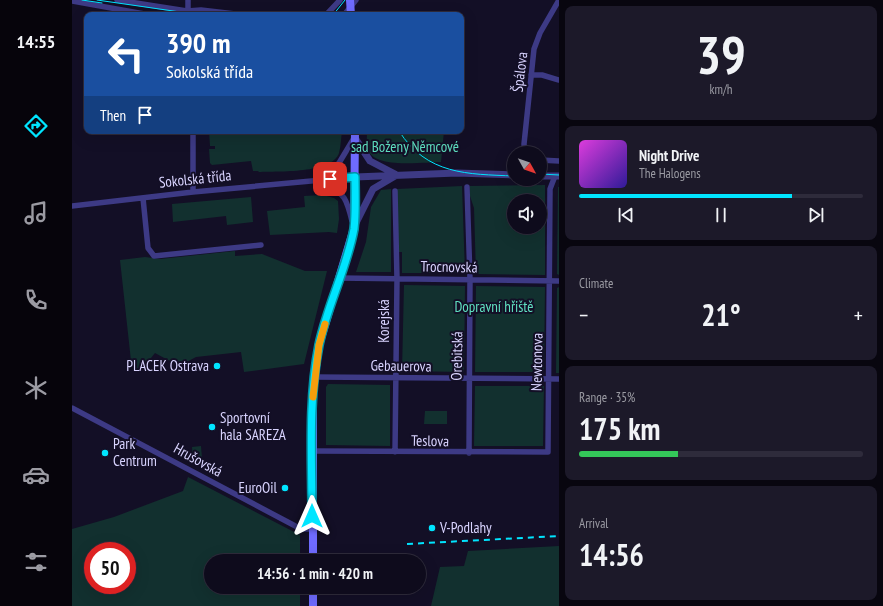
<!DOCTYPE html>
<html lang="en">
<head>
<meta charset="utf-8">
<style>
	body { margin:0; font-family:"PT Sans Narrow",sans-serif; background:#1c1929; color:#f1f3f6; height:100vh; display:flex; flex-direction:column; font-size:15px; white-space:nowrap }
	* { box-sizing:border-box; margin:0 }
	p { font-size:13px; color:#9b9ba3 }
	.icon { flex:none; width:22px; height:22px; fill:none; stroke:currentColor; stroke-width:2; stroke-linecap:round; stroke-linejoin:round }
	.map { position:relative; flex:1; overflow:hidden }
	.drawer { display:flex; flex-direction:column; gap:6px; padding:6px; background:#08060f; width:324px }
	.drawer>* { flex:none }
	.banner { position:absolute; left:12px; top:12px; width:380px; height:122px; border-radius:8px; box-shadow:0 4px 16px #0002,0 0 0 1px #2e2b3b; background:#1a4fa0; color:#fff; overflow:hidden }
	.needle { width:26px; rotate:130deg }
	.tools { position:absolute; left:435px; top:146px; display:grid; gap:8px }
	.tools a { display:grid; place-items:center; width:40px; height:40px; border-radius:50%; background:#0e0b1c; box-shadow:0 4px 16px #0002,0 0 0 1px #2e2b3b; font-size:20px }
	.speed { position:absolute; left:12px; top:542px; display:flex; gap:8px; font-size:20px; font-weight:700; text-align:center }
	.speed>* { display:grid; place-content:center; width:52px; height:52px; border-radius:50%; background:#0e0b1c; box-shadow:0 4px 16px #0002,0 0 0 1px #2e2b3b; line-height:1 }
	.speed .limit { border:6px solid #d22; background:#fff; color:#111 }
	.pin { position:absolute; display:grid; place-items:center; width:34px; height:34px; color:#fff; margin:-17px; border-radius:8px; box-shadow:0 2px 6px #0006 }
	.me { position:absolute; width:44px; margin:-22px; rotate:0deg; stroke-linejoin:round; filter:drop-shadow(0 0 3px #0008) }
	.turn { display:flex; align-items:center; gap:14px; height:84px; padding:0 16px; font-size:18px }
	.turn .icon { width:52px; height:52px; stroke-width:2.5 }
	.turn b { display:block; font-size:28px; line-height:34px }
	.then { display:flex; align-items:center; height:38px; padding:0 16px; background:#0003; gap:8px; font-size:15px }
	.big { font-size:30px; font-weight:800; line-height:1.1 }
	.drawer .tile { flex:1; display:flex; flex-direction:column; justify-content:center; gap:6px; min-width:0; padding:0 14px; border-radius:8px; background:#1c1929 }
	.drawer .dial { align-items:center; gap:0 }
	.dial b { font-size:52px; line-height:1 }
	.song { display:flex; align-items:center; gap:12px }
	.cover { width:48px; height:48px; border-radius:6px; background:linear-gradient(135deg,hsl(300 70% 55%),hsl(250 70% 35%)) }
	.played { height:4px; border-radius:2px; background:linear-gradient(90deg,#00e5ff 75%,#2e2b3b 75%) }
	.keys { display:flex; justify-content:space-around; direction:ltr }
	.heat { display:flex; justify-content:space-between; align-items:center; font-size:22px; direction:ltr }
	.charge { height:6px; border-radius:3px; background:linear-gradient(90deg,#34c759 35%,#2e2b3b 0) }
	.trip { position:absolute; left:132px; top:554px; width:222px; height:40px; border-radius:20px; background:#0e0b1c; box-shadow:0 4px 16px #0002,0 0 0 1px #2e2b3b; font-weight:800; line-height:40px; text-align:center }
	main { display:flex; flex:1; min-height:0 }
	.dock { display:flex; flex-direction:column; width:72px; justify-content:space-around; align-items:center; background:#06040b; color:#9b9ba3 }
	.dock .icon { width:28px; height:28px }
	.dock .on { color:#00e5ff }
	.dock b { font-size:18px; color:#f1f3f6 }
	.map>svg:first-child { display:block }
	.green { fill:#12302f; fill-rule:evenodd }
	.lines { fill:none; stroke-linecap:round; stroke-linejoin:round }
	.minor { stroke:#3d3a85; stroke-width:5.5 }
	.tertiary { stroke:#3d3a85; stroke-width:7 }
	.secondary { stroke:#6f6bff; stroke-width:8 }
	.tram { stroke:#00e5ff; stroke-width:1 }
	.rail { stroke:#00e5ff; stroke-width:2; stroke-dasharray:6 5; stroke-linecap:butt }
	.route-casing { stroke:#0095a6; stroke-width:10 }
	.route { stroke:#00e5ff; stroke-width:7 }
	.slow { stroke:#f59e0b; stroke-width:7 }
	.poi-dot { fill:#00e5ff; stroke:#130f26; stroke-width:1.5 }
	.labels { text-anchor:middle; stroke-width:4; stroke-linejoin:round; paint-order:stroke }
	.street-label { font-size:15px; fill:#d9d4ff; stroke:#130f26 }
	.park-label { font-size:15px; fill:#5fe0c0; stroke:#130f26 }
	.poi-label { font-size:15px; fill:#d9d4ff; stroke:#130f26; text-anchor:start }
</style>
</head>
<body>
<main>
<nav class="dock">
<b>14:55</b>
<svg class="icon on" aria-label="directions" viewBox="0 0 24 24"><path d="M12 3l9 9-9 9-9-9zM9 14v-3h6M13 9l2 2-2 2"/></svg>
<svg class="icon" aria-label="music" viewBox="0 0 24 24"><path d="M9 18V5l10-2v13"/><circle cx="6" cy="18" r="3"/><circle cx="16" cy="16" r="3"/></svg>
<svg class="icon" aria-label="phone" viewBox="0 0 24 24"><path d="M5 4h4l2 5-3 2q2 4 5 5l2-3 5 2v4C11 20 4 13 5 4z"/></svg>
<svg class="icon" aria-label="climate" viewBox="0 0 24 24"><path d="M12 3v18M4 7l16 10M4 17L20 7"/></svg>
<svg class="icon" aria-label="car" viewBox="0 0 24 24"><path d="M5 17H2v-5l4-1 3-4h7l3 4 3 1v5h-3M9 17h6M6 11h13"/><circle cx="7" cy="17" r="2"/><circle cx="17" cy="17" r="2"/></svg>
<svg class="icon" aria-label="filters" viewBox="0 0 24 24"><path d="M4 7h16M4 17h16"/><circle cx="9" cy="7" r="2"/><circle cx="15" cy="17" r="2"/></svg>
</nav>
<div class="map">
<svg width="487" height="606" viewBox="0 0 487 606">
	<rect width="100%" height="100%" fill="#130f26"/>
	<path class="green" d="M137,131H270C269,138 269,146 267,153C260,174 206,171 187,172L186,171H181L179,161L140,165L138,163L137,149H143V146H138Z
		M295,131H372L369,162C352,162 303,169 296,150C294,144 295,137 295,131Z
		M473,185V275L404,274L402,208L398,196V186ZM442,201H468V227H442Z
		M390,186L393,273H330V252H325V189Z
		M486,187H487V275L485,274Z
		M319,189V272H284L294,242L299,207L309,190Z
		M251,195L262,198L266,201L267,219L265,233L257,232L198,235L195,211L233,207L232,196Z
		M179,197L181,222L155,225L154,216L101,222L100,204Z
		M163,251V256L190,254L233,271H255L232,364L172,372L169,352L124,357L107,366L83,353L70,369L60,370L48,260L73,257L88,259Z
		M332,285L393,286L392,372L330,371Z
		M404,286L473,287L472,372H403Z
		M487,287V373H484L485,288Z
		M256,384L318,385V446L254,445V387Z
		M403,386H472L471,446H402Z
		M353,411H375V424H352Z
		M129,446L130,459L121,460L120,447Z
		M116,477L228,535V561H139V587H228V606H0V529L42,517L111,491ZM21,551H55V585H21Z
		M487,546V606H359L368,567L392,566L396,551Z"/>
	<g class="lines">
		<path class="minor" d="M45,0L115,11L129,10L172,15
			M0,1L78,15
			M116,15V0
			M254,15L268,0
			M272,15L284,0
			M459,75H470L487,80
			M121,131V192
			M453,153L452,144L462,49L468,33L487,0
			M468,160L487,161
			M250,180C272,196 273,193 280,221
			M250,180L267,163L282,138
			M395,187L398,279L397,453
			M323,191L325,279L323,452
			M71,198L76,248L82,256L189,245
			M0,206L121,192L283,177
			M267,278L487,281
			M243,377L487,379
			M0,408L229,529H241
			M240,451L476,452L478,189L483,176"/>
		<path class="tertiary" d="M283,138L298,161L323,174
			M468,176H487
			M283,177L385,173L442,175
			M282,227L301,189L323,176"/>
		<path class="secondary" d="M278,0L279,15
			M241,561V390L247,345L282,228L283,131
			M241,587V606"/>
		<path class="tram" d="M10,0L30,3
			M25,0L129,15
			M261,15L273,0
			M327,131C355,175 395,174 442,176
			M468,174L487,175"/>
		<path class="rail" d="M335,544L487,536"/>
	</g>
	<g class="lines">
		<defs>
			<path id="route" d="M240,516C240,459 236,401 247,345C255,306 275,268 282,229C284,212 283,194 283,177L258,179"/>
		</defs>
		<use href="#route" class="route-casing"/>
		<use href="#route" class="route"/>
		<path class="slow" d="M241,397L247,345L253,324"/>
	</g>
	<g class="poi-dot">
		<circle cx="145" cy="366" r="4"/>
		<circle cx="140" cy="427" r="4"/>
		<circle cx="33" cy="453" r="4"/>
		<circle cx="213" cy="488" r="4"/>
		<circle cx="360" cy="528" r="4"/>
	</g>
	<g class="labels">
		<g class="street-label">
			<text transform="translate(448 72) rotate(-83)" y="5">Špálova</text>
			<text transform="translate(123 179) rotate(-6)" y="5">Sokolská třída</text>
			<text transform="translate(377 267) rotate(1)" y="5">Trocnovská</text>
			<text transform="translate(312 321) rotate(-90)" y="5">Korejská</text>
			<text transform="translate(385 356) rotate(-89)" y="5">Orebitská</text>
			<text transform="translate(465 362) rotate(-89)" y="5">Newtonova</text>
			<text transform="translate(329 366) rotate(1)" y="5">Gebauerova</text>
			<text transform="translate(358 441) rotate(1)" y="5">Teslova</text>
			<text transform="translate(126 460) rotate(29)" y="5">Hrušovská</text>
		</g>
		<g class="park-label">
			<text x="333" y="152">sad Boženy Němcové</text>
			<text x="422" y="312">Dopravní hřiště</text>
		</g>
		<g class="poi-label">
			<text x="137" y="371" text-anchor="end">PLACEK Ostrava</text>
			<text x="148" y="423">Sportovní<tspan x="148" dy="17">hala SAREZA</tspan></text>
			<text x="41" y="449">Park<tspan x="41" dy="17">Centrum</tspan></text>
			<text x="205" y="493" text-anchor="end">EuroOil</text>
			<text x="368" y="533">V-Podlahy</text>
		</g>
	</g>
</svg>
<div class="tools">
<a><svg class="needle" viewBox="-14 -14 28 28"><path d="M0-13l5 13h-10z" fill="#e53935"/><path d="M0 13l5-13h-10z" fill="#9b9ba3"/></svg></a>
<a><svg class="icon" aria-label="sound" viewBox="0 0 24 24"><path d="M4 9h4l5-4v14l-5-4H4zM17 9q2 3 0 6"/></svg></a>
</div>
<div class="speed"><div class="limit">50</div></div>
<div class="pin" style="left:258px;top:179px;background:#d93025"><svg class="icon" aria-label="arrive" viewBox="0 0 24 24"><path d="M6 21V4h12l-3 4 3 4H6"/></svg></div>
<svg class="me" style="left:240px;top:516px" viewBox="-20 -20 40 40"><path d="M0-17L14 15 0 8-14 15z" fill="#00e5ff" stroke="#fff" stroke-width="4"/></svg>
<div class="trip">14:56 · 1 min · 420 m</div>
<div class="banner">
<div class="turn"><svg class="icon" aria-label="left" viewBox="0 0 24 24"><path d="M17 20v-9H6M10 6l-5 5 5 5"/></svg><div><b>390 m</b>Sokolská třída</div></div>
<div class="then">Then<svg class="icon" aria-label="arrive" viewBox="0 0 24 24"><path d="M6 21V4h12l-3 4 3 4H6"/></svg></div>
</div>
</div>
<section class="drawer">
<div class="tile dial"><b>39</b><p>km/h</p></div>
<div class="tile">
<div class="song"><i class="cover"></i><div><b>Night Drive</b><p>The Halogens</p></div></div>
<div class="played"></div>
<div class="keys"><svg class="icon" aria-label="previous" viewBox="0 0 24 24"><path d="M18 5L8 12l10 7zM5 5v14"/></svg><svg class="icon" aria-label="pause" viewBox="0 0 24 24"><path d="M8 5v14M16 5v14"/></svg><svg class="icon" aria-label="next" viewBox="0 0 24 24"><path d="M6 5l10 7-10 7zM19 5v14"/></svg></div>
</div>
<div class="tile"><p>Climate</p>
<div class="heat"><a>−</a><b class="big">21°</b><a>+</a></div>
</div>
<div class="tile"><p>Range · 35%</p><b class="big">175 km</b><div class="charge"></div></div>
<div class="tile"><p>Arrival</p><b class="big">14:56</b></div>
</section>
</main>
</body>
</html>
